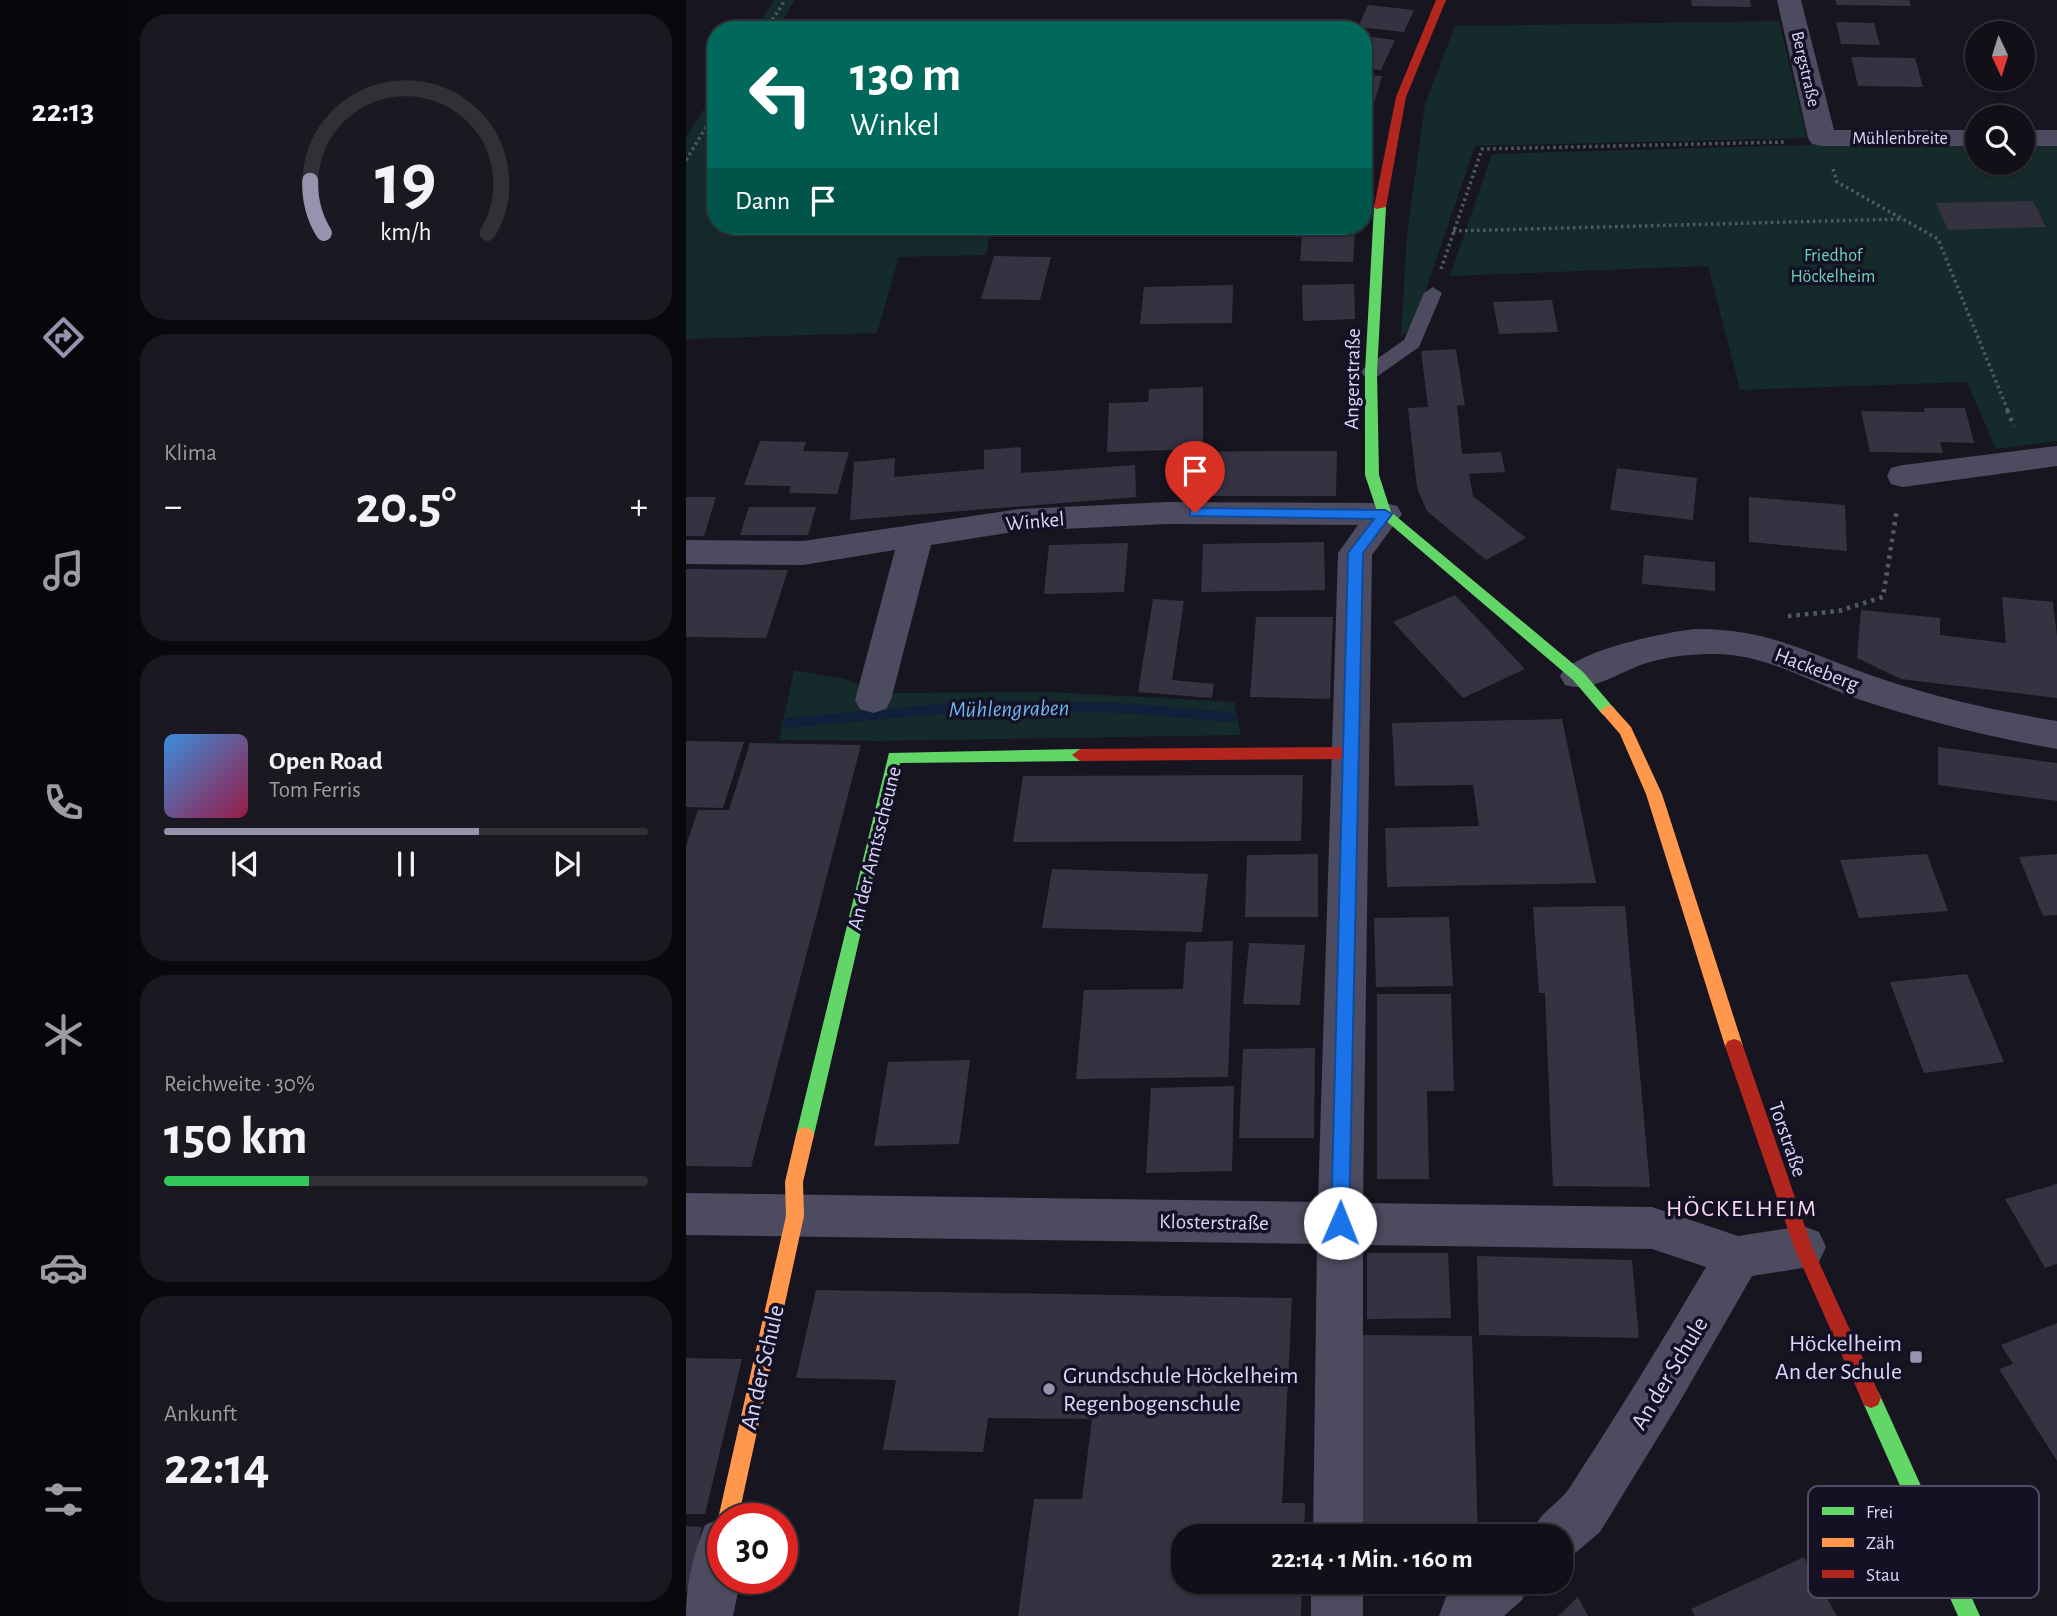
<!DOCTYPE html>
<html lang="de">
<head>
<meta charset="utf-8">
<style>
	body { margin:0; font-family:"Alegreya Sans",sans-serif; background:#1a1921; color:#f1f3f6; height:100vh; display:flex; flex-direction:column; font-size:26px; white-space:nowrap }
	* { box-sizing:border-box; margin:0 }
	p { font-size:23px; color:#9c9da2 }
	.icon { flex:none; width:38px; height:38px; fill:none; stroke:currentColor; stroke-width:2; stroke-linecap:round; stroke-linejoin:round }
	.map { position:relative; flex:1; overflow:hidden }
	.drawer { display:flex; flex-direction:column; gap:14px; padding:14px; background:#09090d; width:560px }
	.drawer>* { flex:none }
	.hud { position:absolute; left:21px; top:21px; width:665px; height:214px; border-radius:28px; box-shadow:0 2px 5px #0004,0 0 0 2px #303037; background:#00695c; color:#fff; overflow:hidden }
	.needle { width:46px; rotate:176deg }
	.tools { position:absolute; left:1279px; top:21px; display:grid; gap:14px }
	.tools a { display:grid; place-items:center; width:70px; height:70px; border-radius:50%; background:#111018; box-shadow:0 2px 5px #0004,0 0 0 2px #303037; font-size:35px }
	.speed { position:absolute; left:21px; top:1503px; display:flex; gap:14px; font-size:35px; font-weight:700; text-align:center }
	.speed>* { display:grid; place-content:center; width:91px; height:91px; border-radius:50%; background:#111018; box-shadow:0 2px 5px #0004,0 0 0 2px #303037; line-height:1 }
	.speed .limit { border:10px solid #d22; background:#fff; color:#111 }
	.pin { position:absolute; display:grid; place-items:center; width:60px; height:60px; color:#fff; margin:-72px -30px; border-radius:50% 50% 50% 0; rotate:-45deg; box-shadow:0 0 7px #0007 }
	.pin .icon { rotate:45deg }
	.me { position:absolute; width:77px; margin:-38px; rotate:1deg; stroke-linejoin:round; filter:drop-shadow(0 0 5px #0008) }
	.turn { display:flex; align-items:center; gap:24px; height:147px; padding:0 28px; font-size:32px }
	.turn .icon { width:91px; height:91px; stroke-width:2.5 }
	.turn b { display:block; font-size:49px; line-height:60px }
	.then { display:flex; align-items:center; height:66px; padding:0 28px; background:#0003; gap:14px; font-size:26px }
	.big { font-size:52px; font-weight:700; line-height:1.1 }
	.drawer .widget { flex:1; display:flex; flex-direction:column; justify-content:center; gap:10px; min-width:0; padding:0 24px; border-radius:28px; background:#1a1921 }
	.drawer .dial { align-items:center; gap:0 }
	.dial svg { height:182px; overflow:visible; fill:none; stroke:#303037; stroke-width:7; stroke-linecap:round; text-anchor:middle }
	.dial text { fill:#f1f3f6; stroke:none }
	.song { display:flex; align-items:center; gap:21px }
	.cover { width:84px; height:84px; border-radius:10px; background:linear-gradient(135deg,hsl(210 70% 55%),hsl(340 70% 35%)) }
	.played { height:7px; border-radius:4px; background:linear-gradient(90deg,#9693ae 65%,#303037 65%) }
	.keys { display:flex; justify-content:space-around; direction:ltr }
	.heat { display:flex; justify-content:space-between; align-items:center; font-size:38px; direction:ltr }
	.charge { height:10px; border-radius:5px; background:linear-gradient(90deg,#34c759 30%,#303037 0) }
	.trip { position:absolute; left:485px; top:1524px; width:402px; height:70px; border-radius:28px; background:#111018; box-shadow:0 2px 5px #0004,0 0 0 2px #303037; font-weight:700; line-height:70px; text-align:center }
	main { display:flex; flex:1; min-height:0 }
	.tab-bar { display:flex; flex-direction:column; width:126px; justify-content:space-around; align-items:center; background:#07060a; color:#9c9da2 }
	.tab-bar .icon { width:49px; height:49px }
	.tab-bar .on { color:#9693ae }
	.tab-bar b { font-size:32px; color:#f1f3f6 }
	.map>svg:first-child { display:block }
	.green { fill:#152a2a }
	.lines { fill:none; stroke-linecap:round; stroke-linejoin:round }
	.stream { fill:#10203b; fill-rule:evenodd }
	.building { fill:#353342 }
	.path-far1 { stroke:#4e5b67; stroke-width:3.5; stroke-dasharray:2.5 3.5; stroke-linecap:butt }
	.path { stroke:#4e5b67; stroke-width:4.5; stroke-dasharray:3.5 5; stroke-linecap:butt }
	.lane { fill:#4c4b5f; fill-rule:evenodd }
	.street { fill:#4c4b5f; fill-rule:evenodd }
	.fast { fill:#63d668; fill-rule:evenodd }
	.slow { fill:#ff974d; fill-rule:evenodd }
	.jam { fill:#b3261e; fill-rule:evenodd }
	.route { fill:#1a73e8; stroke:#114b97; stroke-width:2 }
	.poi-dot { fill:#9693ae; stroke:#141124; stroke-width:2.5 }
	.labels { text-anchor:middle; stroke-width:7; stroke-linejoin:round; paint-order:stroke }
	.far-street-label { font-size:18px; fill:#dbd7fb; stroke:#141124 }
	.far-park-label { font-size:18px; fill:#6ad4b8; stroke:#141124 }
	.street-label { font-size:21px; fill:#dbd7fb; stroke:#141124 }
	.water-label { font-size:23px; font-style:italic; fill:#70b7f1; stroke:#141124 }
	.quarter-label { font-size:24px; letter-spacing:2px; fill:#fbd9ef; stroke:#141124 }
	.near-poi-label { font-size:24px; fill:#dbd7fb; stroke:#141124; text-anchor:end }
	.near-street-label { font-size:24px; fill:#dbd7fb; stroke:#141124 }
	.key { fill:#141124; stroke:#504c64; stroke-width:2 }
	.key-label { font-size:19px; fill:#dbd7fb }
</style>
</head>
<body>
<main>
<nav class="tab-bar">
<b>22:13</b>
<svg class="icon on" aria-label="directions" viewBox="0 0 24 24"><path d="M12 3l9 9-9 9-9-9zM9 14v-3h6M13 9l2 2-2 2"/></svg>
<svg class="icon" aria-label="music" viewBox="0 0 24 24"><path d="M9 18V5l10-2v13"/><circle cx="6" cy="18" r="3"/><circle cx="16" cy="16" r="3"/></svg>
<svg class="icon" aria-label="phone" viewBox="0 0 24 24"><path d="M5 4h4l2 5-3 2q2 4 5 5l2-3 5 2v4C11 20 4 13 5 4z"/></svg>
<svg class="icon" aria-label="climate" viewBox="0 0 24 24"><path d="M12 3v18M4 7l16 10M4 17L20 7"/></svg>
<svg class="icon" aria-label="car" viewBox="0 0 24 24"><path d="M5 17H2v-5l4-1 3-4h7l3 4 3 1v5h-3M9 17h6M6 11h13"/><circle cx="7" cy="17" r="2"/><circle cx="17" cy="17" r="2"/></svg>
<svg class="icon" aria-label="filters" viewBox="0 0 24 24"><path d="M4 7h16M4 17h16"/><circle cx="9" cy="7" r="2"/><circle cx="15" cy="17" r="2"/></svg>
</nav>
<section class="drawer">
<div class="widget dial"><svg viewBox="0 0 100 80">
<path d="M14 69A42 42 0 1 1 86 69"/>
<path d="M14 69A42 42 0 0 1 8 46" stroke="#9693ae"/>
<text x="50" y="56" font-size="32" font-weight="700">19</text>
<text x="50" y="72" font-size="11">km/h</text>
</svg></div>
<div class="widget"><p>Klima</p>
<div class="heat"><a>−</a><b class="big">20.5°</b><a>+</a></div>
</div>
<div class="widget">
<div class="song"><i class="cover"></i><div><b>Open Road</b><p>Tom Ferris</p></div></div>
<div class="played"></div>
<div class="keys"><svg class="icon" aria-label="previous" viewBox="0 0 24 24"><path d="M18 5L8 12l10 7zM5 5v14"/></svg><svg class="icon" aria-label="pause" viewBox="0 0 24 24"><path d="M8 5v14M16 5v14"/></svg><svg class="icon" aria-label="next" viewBox="0 0 24 24"><path d="M6 5l10 7-10 7zM19 5v14"/></svg></div>
</div>
<div class="widget"><p>Reichweite · 30%</p><b class="big">150 km</b><div class="charge"></div></div>
<div class="widget"><p>Ankunft</p><b class="big">22:14</b></div>
</section>
<div class="map">
<svg width="1371" height="1616" viewBox="0 0 1371 1616">
	<rect width="100%" height="100%" fill="#171520"/>
	<path class="green" d="M88,0H109L90,30H69Z
		M1093,21L1121,138L789,146L727,328L715,336L721,234L739,104L769,26Z
		M30,90V226H305L300,255L213,257L191,333L0,339V137Z
		M1123,145H1291L1292,163H1337V145H1371V441L1310,449L1281,382L1054,390L1022,266L764,276L806,154Z
		M108,670L159,679L193,693L365,692L548,702L555,735L192,741L93,740Z"/>
	<g class="lines">
		<path class="stream" d="M298,700L435,703L545,712L552,717L545,722L435,713L298,710L101,728L94,723L101,718Z"/>
	</g>
	<path class="building" d="M1005,0H1064L1065,7L1006,6Z
		M1149,0H1223L1225,6L1151,5Z
		M682,5L728,10L718,32L672,27Z
		M1150,22L1188,23L1194,45L1155,44Z
		M677,36L709,40L695,70L677,68Z
		M1165,57L1229,58L1237,87L1172,86Z
		M677,75L696,76L678,137H677Z
		M1347,201L1360,227L1262,230L1250,203Z
		M617,226H669L667,262L614,261Z
		M308,256L365,257L354,300L295,299Z
		M668,284L669,319L617,321L616,285Z
		M547,285L546,323L454,324L458,287Z
		M866,300L872,332L813,334L807,302Z
		M770,349L779,405L771,406L776,454L815,452L819,472L783,474L787,496L840,538L800,560L741,511L731,488L722,408L742,407L735,351Z
		M517,387V449L421,452L423,403L462,402L463,389Z
		M1238,408H1279L1288,443L1254,442L1257,453L1184,452L1175,411L1239,412Z
		M74,441L120,442L117,451L163,452L151,494L103,493L105,486L58,485Z
		M335,447V473L449,465L450,497L164,520L168,462L209,458L208,477L298,469V450Z
		M584,451H651L650,496H501L505,452Z
		M931,468L1011,478L1007,520L924,510Z
		M0,497H30L18,536H0Z
		M1063,497L1159,505L1161,551L1063,542Z
		M63,507H130L122,535H54Z
		M638,542L639,590L515,592L517,544Z
		M442,543L438,592L358,594L363,545Z
		M958,555L1029,562V591L956,584Z
		M0,569L102,570L80,638L0,637Z
		M769,595L839,669L777,698L707,622Z
		M1316,597L1367,602L1371,637V698L1215,679L1171,658L1175,610L1254,618V635L1320,643Z
		M467,599L498,601L486,680L528,684L526,698L452,692Z
		M570,617H647L644,699L564,697Z
		M876,719L910,883L701,887L699,828L793,826L787,785L709,786L706,723Z
		M0,741L58,742L37,808L0,807Z
		M64,743L175,745L65,1167L0,1166V846L12,810H43Z
		M1252,747L1371,763V801L1252,785Z
		M617,775L615,841L327,842L337,776Z
		M632,854V917H559L561,855Z
		M1241,854L1262,911L1173,918L1154,860Z
		M1371,854V915L1357,916L1333,857Z
		M366,869L522,874L516,932L356,928Z
		M939,906L964,1187L867,1186L859,993H853L847,907Z
		M763,917L767,986L690,987L688,918Z
		M547,941L542,1077L390,1079L398,990L497,989L500,942Z
		M563,943L619,945L614,1005L557,1004Z
		M1281,974L1318,1062L1238,1073L1204,982Z
		M691,994H765L768,1091H741L743,1179H691Z
		M629,1048L628,1138H553L557,1049Z
		M284,1060L273,1144L188,1146L202,1062Z
		M548,1086L546,1171L460,1173L465,1088Z
		M1371,1184V1264L1359,1268L1319,1199Z
		M681,1253H762L765,1318L681,1319Z
		M791,1256L946,1260L953,1338L793,1335Z
		M130,1290L606,1298L596,1503H619L618,1536H497V1582H616L615,1616H332L348,1499H396L406,1419L302,1418L297,1452L197,1450L210,1380L110,1378Z
		M1371,1323V1461L1313,1369L1327,1364L1315,1345Z
		M675,1335L786,1336L792,1536H674Z
		M0,1358L56,1359L19,1514H0Z
		M0,1526L16,1527L1,1591H0Z
		M1118,1557L1151,1616H1009L1005,1609Z
		M673,1582H794V1590H673Z
		M892,1597L902,1616H872Z"/>
	<g class="lines">
		<path class="path-far1" d="M80,30L99,0
			M0,160L30,111
			M1147,169L1151,182L1252,239L1322,411
			M767,231L1217,219
			M755,269L796,149L1098,142"/>
		<path class="path" d="M1321,410L1328,426
			M1102,616L1153,611L1197,597L1211,509"/>
		<path class="lane" d="M747,287L756,293L733,347L692,376H678L675,372L678,368L718,340L738,293Z"/>
		<path class="street" d="M1091,0H1115L1148,130H1292V146H1136L1126,144L1122,138Z
			M1337,130H1371V146H1337Z
			M1371,446V466L1217,487L1205,484L1201,476L1205,468L1217,465Z
			M482,502L699,503L711,506L716,514L686,555L677,1203L966,1207L1052,1236L1117,1226L1133,1232L1140,1247L1133,1262L1117,1268L1066,1276L993,1403L914,1532L888,1554L875,1559V1536H845C853,1510 870,1508 884,1487C931,1415 976,1342 1020,1267L966,1249L677,1245V1536H627L631,1244L0,1235V1193L632,1202L652,553L672,525L482,524L334,531L245,545L205,700L200,709L187,713L174,709L169,700L209,550L117,565L0,564V540L117,541L334,509Z
			M1008,629C1086,628 1124,655 1193,678C1251,698 1311,711 1371,721V749C1302,737 1235,720 1169,698C1122,681 1080,654 1028,654C1006,654 985,656 964,662C937,669 907,694 879,685L874,676C889,650 977,633 1008,629Z
			M37,1517L41,1519H37V1578H55L47,1616H0C0,1585 7,1554 19,1525Z
			M625,1582H677V1616H625Z
			M778,1582H844L836,1600L818,1616H753L760,1597Z"/>
		<path class="fast" d="M694,204L700,207L691,372L693,475L705,512L897,672L927,707L930,711L927,715H917L887,680L692,514L679,475V372L688,207Z
			M394,749L402,755L394,761L214,763L128,1135L125,1141L119,1143L113,1141L110,1135L203,753Z
			M1185,1388L1192,1391L1294,1616H1272L1175,1398L1178,1391Z"/>
		<path class="slow" d="M922,705L927,707L945,727L976,794L1057,1046L1054,1051L1048,1053L1042,1051L1039,1046L960,794L934,734L914,711Z
			M119,1127L125,1129L128,1135L117,1182L118,1216L52,1519H37V1527L32,1519L100,1216L99,1182L110,1135L113,1129Z"/>
		<path class="jam" d="M750,0H760L720,97L700,207L690,209L688,207L710,97Z
			M663,747L671,753L663,759L394,761L386,755L394,749Z
			M1048,1039L1054,1041L1057,1046L1126,1247L1195,1398L1192,1405L1185,1408L1178,1405L1108,1247L1039,1046L1042,1041Z"/>
	</g>
	<path class="route" d="M509,508L699,510L706,514L677,553L663,1223L661,1229L654,1232L647,1229L645,1223L662,553L688,519L504,516V510Z"/>
	<g class="poi-dot">
		<rect x="1223" y="1350" width="14" height="14" rx="3.5"/>
		<circle cx="363" cy="1389" r="7"/>
	</g>
	<g class="labels">
		<g class="far-street-label">
			<text transform="translate(1120 69) rotate(77)" y="6">Bergstraße</text>
			<text x="1214" y="144">Mühlenbreite</text>
		</g>
		<g class="far-park-label">
			<text x="1147" y="261">Friedhof<tspan x="1147" dy="21">Höckelheim</tspan></text>
		</g>
		<g class="street-label">
			<text transform="translate(666 379) rotate(-89)" y="7">Angerstraße</text>
			<text transform="translate(349 521) rotate(-5)" y="7">Winkel</text>
			<text transform="translate(1131 669) rotate(21)" y="7">Hackeberg</text>
			<text transform="translate(188 848) rotate(-76)" y="7">An der Amtsscheune</text>
			<text transform="translate(1102 1139) rotate(71)" y="7">Torstraße</text>
			<text transform="translate(528 1222) rotate(1)" y="7">Klosterstraße</text>
		</g>
		<g class="water-label">
			<text transform="translate(323 708) rotate(-1)" y="8">Mühlengraben</text>
		</g>
		<g class="quarter-label">
			<text x="1056" y="1216">HÖCKELHEIM</text>
		</g>
		<g class="near-poi-label">
			<text x="1216" y="1351">Höckelheim<tspan x="1216" dy="28">An der Schule</tspan></text>
			<text x="377" y="1383" text-anchor="start">Grundschule Höckelheim<tspan x="377" dy="28">Regenbogenschule</tspan></text>
		</g>
		<g class="near-street-label">
			<text transform="translate(76 1367) rotate(-77)" y="8">An der Schule</text>
			<text transform="translate(983 1373) rotate(-59)" y="8">An der Schule</text>
		</g>
	</g>
	<rect x="1122" y="1486" width="231" height="112" rx="10" class="key"/>
	<rect x="1136" y="1507" width="32" height="8" fill="#63d668"/>
	<rect x="1136" y="1538" width="32" height="9" fill="#ff974d"/>
	<rect x="1136" y="1570" width="32" height="8" fill="#b3261e"/>
	<g class="key-label">
		<text x="1180" y="1518">Frei</text>
		<text x="1180" y="1549">Zäh</text>
		<text x="1180" y="1581">Stau</text>
	</g>
</svg>
<div class="tools">
<a><svg class="needle" viewBox="-14 -14 28 28"><path d="M0-13l5 13h-10z" fill="#e53935"/><path d="M0 13l5-13h-10z" fill="#9c9da2"/></svg></a>
<a><svg class="icon" aria-label="search" viewBox="0 0 24 24"><circle cx="10" cy="10" r="6"/><path d="M15 15l6 6"/></svg></a>
</div>
<div class="speed"><div class="limit">30</div></div>
<div class="pin" style="left:509px;top:513px;background:#d93025"><svg class="icon" aria-label="arrive" viewBox="0 0 24 24"><path d="M6 21V4h12l-3 4 3 4H6"/></svg></div>
<svg class="me" style="left:654px;top:1223px" viewBox="-20 -20 40 40"><circle r="19" fill="#fff"/><path d="M0-13L10 11 0 6-10 11z" fill="#1a73e8"/></svg>
<div class="trip">22:14 · 1 Min. · 160 m</div>
<div class="hud">
<div class="turn"><svg class="icon" aria-label="left" viewBox="0 0 24 24"><path d="M17 20v-9H6M10 6l-5 5 5 5"/></svg><div><b>130 m</b>Winkel</div></div>
<div class="then">Dann<svg class="icon" aria-label="arrive" viewBox="0 0 24 24"><path d="M6 21V4h12l-3 4 3 4H6"/></svg></div>
</div>
</div>
</main>
</body>
</html>
